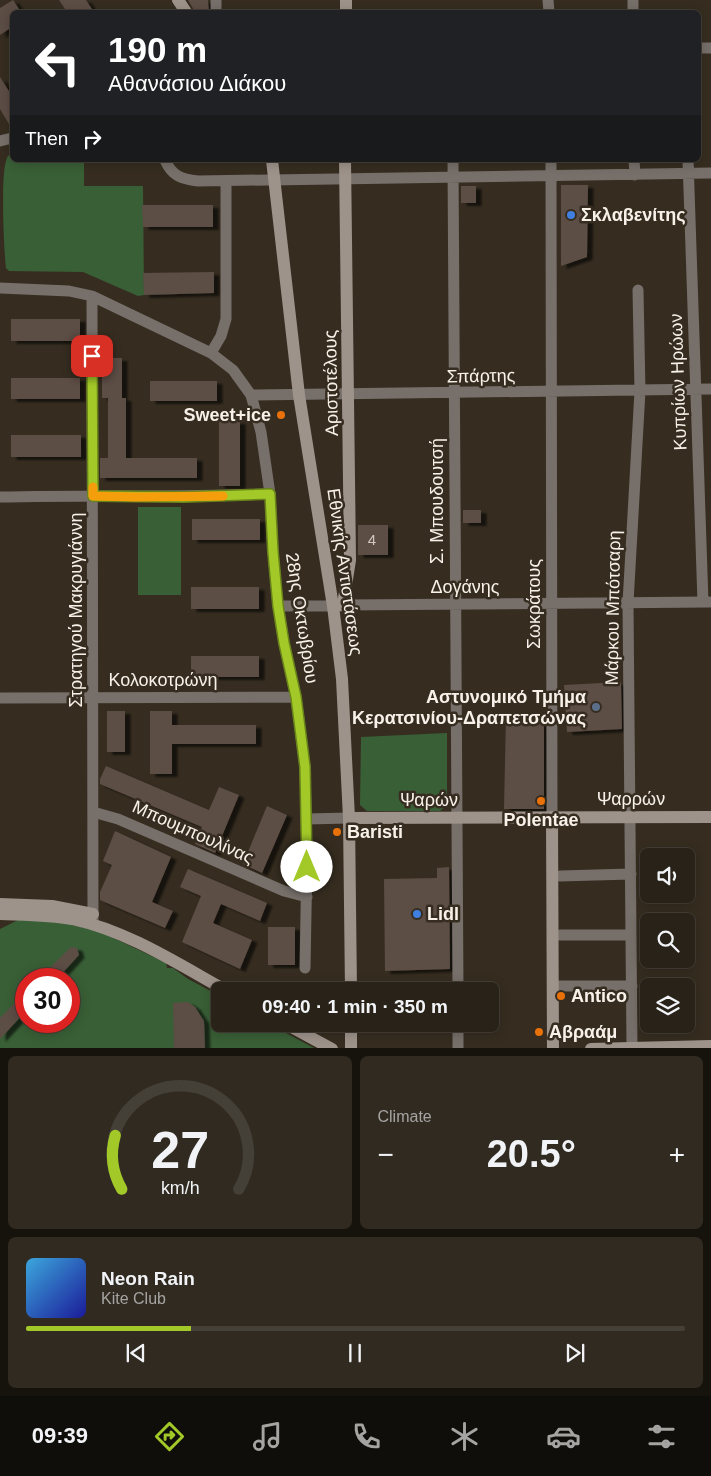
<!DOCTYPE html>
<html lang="en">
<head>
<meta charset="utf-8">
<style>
	body { margin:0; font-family:Helvetica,sans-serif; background:#302a21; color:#f1f3f6; height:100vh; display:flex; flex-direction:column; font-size:19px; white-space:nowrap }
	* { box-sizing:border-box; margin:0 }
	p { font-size:16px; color:#a5a4a2 }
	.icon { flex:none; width:28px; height:28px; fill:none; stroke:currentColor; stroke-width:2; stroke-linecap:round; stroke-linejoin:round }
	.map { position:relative; height:1048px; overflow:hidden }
	.panel { display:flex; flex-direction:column; gap:8px; padding:8px; background:#16130d; flex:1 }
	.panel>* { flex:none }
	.guide { position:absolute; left:10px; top:10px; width:691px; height:152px; border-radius:8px; box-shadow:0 2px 12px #0003,0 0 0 1px #443f37; background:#202124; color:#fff; overflow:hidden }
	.buttons { position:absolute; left:640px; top:848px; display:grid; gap:10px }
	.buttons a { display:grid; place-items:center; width:55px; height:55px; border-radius:8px; background:#282218; box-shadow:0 2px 12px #0003,0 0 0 1px #443f37; font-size:25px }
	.speed { position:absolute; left:15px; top:968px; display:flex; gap:10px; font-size:25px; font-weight:700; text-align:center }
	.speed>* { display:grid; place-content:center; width:65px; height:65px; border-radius:50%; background:#282218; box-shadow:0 2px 12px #0003,0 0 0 1px #443f37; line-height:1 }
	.speed .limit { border:8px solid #d22; background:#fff; color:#111 }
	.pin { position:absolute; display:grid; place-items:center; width:42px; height:42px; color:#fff; margin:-21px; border-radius:10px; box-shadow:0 2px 8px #0006 }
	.me { position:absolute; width:55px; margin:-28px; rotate:0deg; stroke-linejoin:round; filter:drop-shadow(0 0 4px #0008) }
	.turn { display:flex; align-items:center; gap:18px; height:105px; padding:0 15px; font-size:22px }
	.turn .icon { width:65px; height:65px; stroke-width:2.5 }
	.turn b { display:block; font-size:35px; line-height:42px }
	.then { display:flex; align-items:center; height:48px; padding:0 15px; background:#0003; gap:10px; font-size:19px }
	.big { font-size:38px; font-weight:800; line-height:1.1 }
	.panel .card { flex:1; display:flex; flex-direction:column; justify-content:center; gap:8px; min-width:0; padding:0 18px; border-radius:8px; background:#302a21 }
	.panel .dial { align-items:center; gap:0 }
	.dial svg { height:130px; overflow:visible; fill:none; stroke:#443f37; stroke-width:7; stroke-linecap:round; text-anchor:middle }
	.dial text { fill:#f1f3f6; stroke:none }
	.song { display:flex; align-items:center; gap:15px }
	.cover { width:60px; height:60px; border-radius:8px; background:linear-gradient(135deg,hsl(200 70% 55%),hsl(240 70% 35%)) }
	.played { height:5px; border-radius:2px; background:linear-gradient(90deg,#a2c928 25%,#443f37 25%) }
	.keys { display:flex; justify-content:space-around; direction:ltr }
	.heat { display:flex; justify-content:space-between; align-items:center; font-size:28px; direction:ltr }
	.panel .tiles { flex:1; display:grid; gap:8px; grid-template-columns:1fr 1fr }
	.card:last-child { grid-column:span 2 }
	.trip { position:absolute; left:211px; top:982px; width:288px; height:50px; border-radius:8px; background:#282218; box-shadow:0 2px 12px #0003,0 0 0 1px #443f37; font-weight:800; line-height:50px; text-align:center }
	.menu { display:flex; height:80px; justify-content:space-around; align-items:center; background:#100e0a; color:#a5a4a2 }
	.menu .icon { width:35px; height:35px }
	.menu .active { color:#a2c928 }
	.menu b { font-size:22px; color:#f1f3f6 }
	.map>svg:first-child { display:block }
	.green { fill:#395f36; fill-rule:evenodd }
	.building { fill:#5c4d44; filter:url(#shadow) }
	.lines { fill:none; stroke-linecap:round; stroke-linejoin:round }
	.street { stroke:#766f6a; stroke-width:11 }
	.secondary { stroke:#9e938b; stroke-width:12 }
	.route-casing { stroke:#69831a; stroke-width:12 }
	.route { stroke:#a2c928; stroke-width:9 }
	.slow { stroke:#f59e0b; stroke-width:9 }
	.shop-dot { fill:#3f7fe0; stroke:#362d20; stroke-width:2 }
	.food-dot { fill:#e8710a; stroke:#362d20; stroke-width:2 }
	.service-dot { fill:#5c6f8a; stroke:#362d20; stroke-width:2 }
	.labels { text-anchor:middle; stroke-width:5; stroke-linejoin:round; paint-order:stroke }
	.number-label { font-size:15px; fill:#d0c8c0 }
	.poi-label { font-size:18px; font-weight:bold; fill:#f7f1e9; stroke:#362d20; text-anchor:start }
	.street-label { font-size:18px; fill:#f7f1e9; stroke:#362d20 }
</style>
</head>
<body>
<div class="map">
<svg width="711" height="1049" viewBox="0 0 711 1049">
	<defs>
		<filter id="shadow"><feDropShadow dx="5.5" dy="3" stdDeviation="1" flood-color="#0009"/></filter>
	</defs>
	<rect width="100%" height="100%" fill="#362d20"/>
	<path class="green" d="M12,153V160H84V186H143L144,295L138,296L83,272L9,271L6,268C4,251 0,172 7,158C8,155 10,155 12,153Z
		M138,507H181V595H138Z
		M447,733V805L440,811H367L360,805L361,737Z
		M20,919L54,921L99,931L166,963L167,968H173L188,979L220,996V1024H269L314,1048L0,1049V929ZM26,979H69V1021H26Z"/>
	<path class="building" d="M13,0L21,12H12V27L0,35V8Z
		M59,0H86L94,12H67Z
		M188,0H208L209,12H195Z
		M0,77L12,96V129L0,109Z
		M561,185H588L587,257L561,266Z
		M461,186H476V203H461Z
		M142,205H213V227H143Z
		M214,272V293L144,295L143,273Z
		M11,319H80V341H11Z
		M102,358H122V398H126V458H197V478H100V458H108V398H102Z
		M11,378H80V399H11Z
		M150,381H217V401H150Z
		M219,421H240V486H219Z
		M11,435H81V457H11Z
		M463,510H481V523H463Z
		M192,519H260V540H192Z
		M358,525H388V555H358Z
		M191,587H259V609H191Z
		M191,656H259V677H191Z
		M621,682L622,729L567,732L564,685Z
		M107,711H125V752H107Z
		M150,711H172V725H256V744H172V774H150Z
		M506,716L544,718V809H504Z
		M106,766L209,810L219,787L239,795L215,853L195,844L202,827L100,784V779Z
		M267,806L287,815L262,873L243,864Z
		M115,831L171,857L152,902L173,911L165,928L100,900V892L112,865L103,861Z
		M449,867L450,969L385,971L384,879L437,878V868Z
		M188,869L267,903L260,921L221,904L213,923L252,940L240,969L182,942L201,896L180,887Z
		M268,927H295V965H268Z
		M71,947L77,948L79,955L57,979H38Z
		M26,991V1011L0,1039V1018Z
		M188,1002L195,1007L204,1021L205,1049H174L173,1003Z"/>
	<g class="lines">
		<path class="street" d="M548,0L549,12
			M633,0V12
			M216,12V0
			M699,48H711
			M0,141L12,138
			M165,160C172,176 181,179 198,181L711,173
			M453,160L458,991
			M551,160L552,817
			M634,160L635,175
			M688,160L703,602
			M0,288L69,291L92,296L211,353L233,370L251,395L261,432L270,494L273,552L278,606L284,643L296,697L305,767L307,857L305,968
			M92,296L93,922
			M211,353L221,336L226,319V181
			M251,395L711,389
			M0,497C90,495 180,497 270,494
			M343,605L709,602
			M278,606H333
			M0,698L296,697
			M93,812L118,819L284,891L307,897
			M306,819L349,818
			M560,876L631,874
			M560,935H631
			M559,986H632
			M458,1024V1049
			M632,1048L628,603L640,391L638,290"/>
		<path class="secondary" d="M178,0L186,12
			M346,0V12
			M272,160L299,395L333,606L342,679L349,818L351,991
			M333,606L343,605L350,560L345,160
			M552,817L553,1049
			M349,818L711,817
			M0,904L52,906L93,914
			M0,914C24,915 49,915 72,919C128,931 178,964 227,991
			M286,1024L332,1049
			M351,1024V1049
			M591,1049L711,1046"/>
	</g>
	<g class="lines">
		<defs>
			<path id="route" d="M92,356L93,496L184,497L270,494L273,552L278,606L284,643L296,697L305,767L307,867"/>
		</defs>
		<use href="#route" class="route-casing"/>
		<use href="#route" class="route"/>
		<path class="slow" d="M93,487V496L136,497L223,496"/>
	</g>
	<g class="shop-dot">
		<circle cx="571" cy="215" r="5"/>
		<circle cx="417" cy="914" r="5"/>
	</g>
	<g class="food-dot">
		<circle cx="281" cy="415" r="5"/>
		<circle cx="541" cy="801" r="5"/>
		<circle cx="337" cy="832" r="5"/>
		<circle cx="561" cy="996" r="5"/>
		<circle cx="539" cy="1032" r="5"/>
	</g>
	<circle class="service-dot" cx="596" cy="707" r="5"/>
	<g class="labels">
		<g class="number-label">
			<text x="372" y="545">4</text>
		</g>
		<g class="poi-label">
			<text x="581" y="221">Σκλαβενίτης</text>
			<text x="271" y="421" text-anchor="end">Sweet+ice</text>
			<text x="586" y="703" text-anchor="end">Αστυνομικό Τμήμα<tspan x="586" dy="21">Κερατσινίου-Δραπετσώνας</tspan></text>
			<text x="541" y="826" text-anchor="middle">Polentae</text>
			<text x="347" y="838">Baristi</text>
			<text x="427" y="920">Lidl</text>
			<text x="571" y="1002">Antico</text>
			<text x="549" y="1038">Αβραάμ</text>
		</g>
		<g class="street-label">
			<text transform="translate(481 376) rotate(-1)" y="6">Σπάρτης</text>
			<text transform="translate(678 382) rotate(-92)" y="6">Κυπρίων Ηρώων</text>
			<text transform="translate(331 383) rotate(-91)" y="6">Αριστοτέλους</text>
			<text transform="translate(437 501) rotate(-90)" y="6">Σ. Μπουδουτσή</text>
			<text transform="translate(345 572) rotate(82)" y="6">Εθνικής Αντιστάσεως</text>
			<text x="465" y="593">Δογάνης</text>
			<text transform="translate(534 604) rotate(-90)" y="6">Σωκράτους</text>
			<text transform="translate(613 608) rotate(-89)" y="6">Μάρκου Μπότσαρη</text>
			<text transform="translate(76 610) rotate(-90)" y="6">Στρατηγού Μακρυγιάννη</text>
			<text transform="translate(302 618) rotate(81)" y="6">28ης Οκτωβρίου</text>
			<text x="163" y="686">Κολοκοτρώνη</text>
			<text x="631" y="805">Ψαρρών</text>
			<text x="429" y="806">Ψαρών</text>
			<text transform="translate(193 832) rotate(24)" y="6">Μπουμπουλίνας</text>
		</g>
	</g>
</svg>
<div class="buttons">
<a><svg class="icon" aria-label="sound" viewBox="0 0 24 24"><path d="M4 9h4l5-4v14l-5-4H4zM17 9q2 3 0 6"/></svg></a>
<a><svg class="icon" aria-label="search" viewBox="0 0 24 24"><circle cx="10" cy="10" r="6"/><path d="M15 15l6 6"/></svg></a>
<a><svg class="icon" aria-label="layers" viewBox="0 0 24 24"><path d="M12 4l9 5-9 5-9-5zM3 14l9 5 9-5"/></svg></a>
</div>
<div class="speed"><div class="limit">30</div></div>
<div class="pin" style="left:92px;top:356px;background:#d93025"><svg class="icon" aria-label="arrive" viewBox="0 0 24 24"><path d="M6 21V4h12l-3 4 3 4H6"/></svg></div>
<svg class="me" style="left:307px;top:867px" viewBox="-20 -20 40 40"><circle r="19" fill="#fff"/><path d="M0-13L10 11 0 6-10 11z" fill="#a2c928"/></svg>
<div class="trip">09:40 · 1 min · 350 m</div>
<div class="guide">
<div class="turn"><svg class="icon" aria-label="left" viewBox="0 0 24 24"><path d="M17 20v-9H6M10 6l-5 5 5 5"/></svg><div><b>190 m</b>Αθανάσιου Διάκου</div></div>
<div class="then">Then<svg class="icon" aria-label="right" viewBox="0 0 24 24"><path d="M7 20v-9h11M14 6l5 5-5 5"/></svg></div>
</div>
</div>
<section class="panel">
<div class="tiles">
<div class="card dial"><svg viewBox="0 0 100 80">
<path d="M14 69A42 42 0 1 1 86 69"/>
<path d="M14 69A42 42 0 0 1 10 36" stroke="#a2c928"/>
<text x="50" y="56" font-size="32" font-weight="700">27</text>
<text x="50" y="72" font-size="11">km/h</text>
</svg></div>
<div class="card"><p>Climate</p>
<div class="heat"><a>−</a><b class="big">20.5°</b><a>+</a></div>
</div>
<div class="card">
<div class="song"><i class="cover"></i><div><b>Neon Rain</b><p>Kite Club</p></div></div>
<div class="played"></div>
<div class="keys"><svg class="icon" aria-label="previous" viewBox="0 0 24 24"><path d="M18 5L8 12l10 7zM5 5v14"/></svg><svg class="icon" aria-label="pause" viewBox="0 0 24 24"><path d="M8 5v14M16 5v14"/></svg><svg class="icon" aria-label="next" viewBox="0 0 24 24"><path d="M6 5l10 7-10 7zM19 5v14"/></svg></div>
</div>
</div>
</section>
<nav class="menu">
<b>09:39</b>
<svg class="icon active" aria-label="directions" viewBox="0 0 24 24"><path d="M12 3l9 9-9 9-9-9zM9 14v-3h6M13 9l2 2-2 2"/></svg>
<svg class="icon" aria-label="music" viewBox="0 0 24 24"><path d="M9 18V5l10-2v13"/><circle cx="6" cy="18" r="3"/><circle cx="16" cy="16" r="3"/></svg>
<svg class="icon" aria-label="phone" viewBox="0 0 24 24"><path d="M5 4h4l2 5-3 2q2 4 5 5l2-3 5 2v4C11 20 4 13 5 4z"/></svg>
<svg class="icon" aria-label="climate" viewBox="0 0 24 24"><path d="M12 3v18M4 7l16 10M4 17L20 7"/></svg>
<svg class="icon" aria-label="car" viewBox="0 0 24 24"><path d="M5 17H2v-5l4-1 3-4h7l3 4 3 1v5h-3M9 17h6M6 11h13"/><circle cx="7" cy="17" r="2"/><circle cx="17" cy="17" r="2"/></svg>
<svg class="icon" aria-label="filters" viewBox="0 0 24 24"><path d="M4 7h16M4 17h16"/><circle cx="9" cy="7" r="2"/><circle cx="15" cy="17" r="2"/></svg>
</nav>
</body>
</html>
